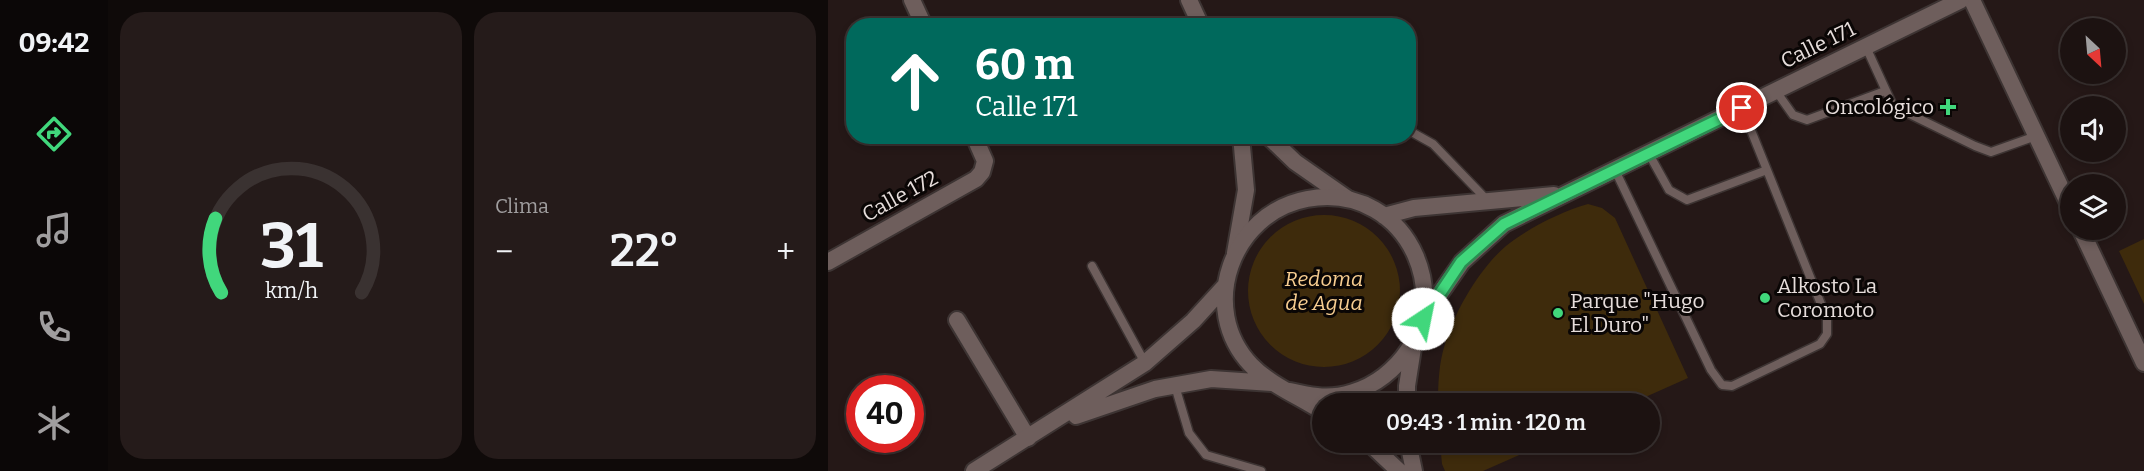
<!DOCTYPE html>
<html lang="es">
<head>
<meta charset="utf-8">
<style>
	body { margin:0; font-family:Bitter,serif; background:#251b1a; color:#f1f3f6; height:100vh; display:flex; flex-direction:column; font-size:22px; white-space:nowrap }
	* { box-sizing:border-box; margin:0 }
	p { font-size:20px; color:#a09e9f }
	.icon { flex:none; width:33px; height:33px; fill:none; stroke:currentColor; stroke-width:2; stroke-linecap:round; stroke-linejoin:round }
	.map { position:relative; flex:1; overflow:hidden }
	.side { display:flex; flex-direction:column; gap:12px; padding:12px; background:#0f0a09; width:720px }
	.side>* { flex:none }
	.hud { position:absolute; left:18px; top:18px; width:570px; height:126px; border-radius:24px; box-shadow:0 3px 9px #0003,0 0 0 2px #3a3231; background:#00695c; color:#fff; overflow:hidden }
	.needle { width:39px; rotate:154deg }
	.fabs { position:absolute; left:1232px; top:18px; display:grid; gap:12px }
	.fabs a { display:grid; place-items:center; width:66px; height:66px; border-radius:50%; background:#1c1211; box-shadow:0 3px 9px #0003,0 0 0 2px #3a3231; font-size:30px }
	.speed { position:absolute; left:18px; top:375px; display:flex; gap:12px; font-size:30px; font-weight:700; text-align:center }
	.speed>* { display:grid; place-content:center; width:78px; height:78px; border-radius:50%; background:#1c1211; box-shadow:0 3px 9px #0003,0 0 0 2px #3a3231; line-height:1 }
	.speed .limit { border:9px solid #d22; background:#fff; color:#111 }
	.pin { position:absolute; display:grid; place-items:center; width:51px; height:51px; color:#fff; margin:-26px; border:3px solid #fff; border-radius:50%; box-shadow:0 2px 6px #0007 }
	.me { position:absolute; width:66px; margin:-33px; rotate:34deg; stroke-linejoin:round; filter:drop-shadow(0 0 4px #0008) }
	.turn { display:flex; align-items:center; gap:21px; height:126px; padding:0 30px; font-size:27px }
	.turn .icon { width:78px; height:78px; stroke-width:2.5 }
	.turn b { display:block; font-size:42px; line-height:51px }
	.big { font-size:45px; font-weight:600; line-height:1.1 }
	.side .widget { flex:1; display:flex; flex-direction:column; justify-content:center; gap:9px; min-width:0; padding:0 21px; border-radius:24px; background:#251b1a }
	.side .dial { align-items:center; gap:0 }
	.dial svg { height:156px; overflow:visible; fill:none; stroke:#3a3231; stroke-width:7; stroke-linecap:round; text-anchor:middle }
	.dial text { fill:#f1f3f6; stroke:none }
	.heat { display:flex; justify-content:space-between; align-items:center; font-size:33px; direction:ltr }
	.side .tiles { flex:1; display:grid; gap:12px; grid-template-columns:repeat(2,1fr) }
	.trip { position:absolute; left:484px; top:393px; width:348px; height:60px; border-radius:30px; background:#1c1211; box-shadow:0 3px 9px #0003,0 0 0 2px #3a3231; font-weight:600; line-height:60px; text-align:center }
	main { display:flex; flex:1; min-height:0 }
	.menu { display:flex; flex-direction:column; width:108px; justify-content:space-around; align-items:center; background:#0b0707; color:#a09e9f }
	.menu .icon { width:42px; height:42px }
	.menu .current { color:#41d77c }
	.menu b { font-size:27px; color:#f1f3f6 }
	.map>svg:first-child { display:block }
	.green { fill:#3e2b0c }
	.lines { fill:none; stroke-linecap:round; stroke-linejoin:round }
	.service-casing { stroke:#3d3433; stroke-width:11 }
	.minor-casing { stroke:#3d3433; stroke-width:20 }
	.tertiary-casing { stroke:#3d3433; stroke-width:20 }
	.service { stroke:#6e5e5c; stroke-width:8 }
	.minor { stroke:#6e5e5c; stroke-width:16 }
	.tertiary { stroke:#6e5e5c; stroke-width:16 }
	.route-casing { stroke:#2a8c51; stroke-width:15 }
	.route { stroke:#41d77c; stroke-width:10 }
	.poi-dot { fill:#41d77c; stroke:#0a0605; stroke-width:2 }
	.labels { text-anchor:middle; stroke-width:6; stroke-linejoin:round; paint-order:stroke }
	.street-label { font-size:21px; fill:#e6dddb; stroke:#0a0605 }
	.poi-label { font-size:21px; fill:#e6dddb; stroke:#0a0605; text-anchor:start }
	.park-label { font-size:21px; font-style:italic; fill:#f7cd90; stroke:#0a0605 }
</style>
</head>
<body>
<main>
<nav class="menu">
<b>09:42</b>
<svg class="icon current" aria-label="directions" viewBox="0 0 24 24"><path d="M12 3l9 9-9 9-9-9zM9 14v-3h6M13 9l2 2-2 2"/></svg>
<svg class="icon" aria-label="music" viewBox="0 0 24 24"><path d="M9 18V5l10-2v13"/><circle cx="6" cy="18" r="3"/><circle cx="16" cy="16" r="3"/></svg>
<svg class="icon" aria-label="phone" viewBox="0 0 24 24"><path d="M5 4h4l2 5-3 2q2 4 5 5l2-3 5 2v4C11 20 4 13 5 4z"/></svg>
<svg class="icon" aria-label="climate" viewBox="0 0 24 24"><path d="M12 3v18M4 7l16 10M4 17L20 7"/></svg>
</nav>
<section class="side">
<div class="tiles">
<div class="widget dial"><svg viewBox="0 0 100 80">
<path d="M14 69A42 42 0 1 1 86 69"/>
<path d="M14 69A42 42 0 0 1 11 31" stroke="#41d77c"/>
<text x="50" y="56" font-size="32" font-weight="700">31</text>
<text x="50" y="72" font-size="11">km/h</text>
</svg></div>
<div class="widget"><p>Clima</p>
<div class="heat"><a>−</a><b class="big">22°</b><a>+</a></div>
</div>
</div>
</section>
<div class="map">
<svg width="1316" height="471" viewBox="0 0 1316 471">
	<rect width="100%" height="100%" fill="#251817"/>
	<path class="green" d="M760,204L774,208L787,218L860,378L804,403H610C610,384 611,362 617,344C627,311 651,269 678,246C699,229 734,211 760,204Z
		M420 291a76 76 0 1 1 152 0a76 76 0 1 1-152 0Z
		M1316,239V304L1291,251Z
		M612,443V442L718,443L655,471H617L614,464Z"/>
	<g class="lines">
		<defs>
			<path id="service" d="M1038,47L1065,106L1147,146L1163,152L1208,136
				M948,91L965,115L979,120L1057,91
				M580,130L605,144L659,200
				M821,154L841,190L859,200L939,170
				M787,170L883,370L894,385L904,386L992,344L999,334V319L914,108
				M264,266L317,363
				M347,386L361,433L378,455L433,471"/>
			<path id="minor" d="M84,0L96,26
				M361,0L373,26
				M1144,0L1242,207
				M440,136L467,162L520,199
				M1253,230L1316,363
				M407,253L418,190L413,136
				M0,262L148,179L154,172L157,161L146,136
				M129,320L200,438"/>
			<path id="tertiary" d="M556,216L586,208L726,195
				M595,318L634,262L676,224L1133,0
				M462,391C471,393 480,395 489,396C512,399 538,390 556,376C639,311 583,180 479,199C404,213 369,308 423,365C441,384 472,397 495,412
				M579,404V386L585,348
				M248,416L327,389L383,379L444,383
				M540,442L571,471
				M580,442L586,471
				M146,471L317,363L365,321L397,286"/>
		</defs>
		<use href="#service" class="service-casing"/>
		<use href="#minor" class="minor-casing"/>
		<use href="#tertiary" class="tertiary-casing"/>
		<use href="#service" class="service"/>
		<use href="#minor" class="minor"/>
		<use href="#tertiary" class="tertiary"/>
	</g>
	<g class="lines">
		<defs>
			<path id="route" d="M595,319L633,262L676,224L914,108"/>
		</defs>
		<use href="#route" class="route-casing"/>
		<use href="#route" class="route"/>
	</g>
	<g class="poi-dot">
		<path d="M1117 98h6v6h6v6h-6v6h-6v-6h-6v-6h6z"/>
		<circle cx="937" cy="298" r="6"/>
		<circle cx="730" cy="313" r="6"/>
	</g>
	<g class="labels">
		<g class="street-label">
			<text transform="translate(990 45) rotate(-26)" y="7">Calle 171</text>
			<text transform="translate(72 196) rotate(-29)" y="7">Calle 172</text>
		</g>
		<g class="poi-label">
			<text x="1106" y="114" text-anchor="end">Oncológico</text>
			<text x="949" y="293">Alkosto La<tspan x="949" dy="24">Coromoto</tspan></text>
			<text x="742" y="308">Parque "Hugo<tspan x="742" dy="24">El Duro"</tspan></text>
		</g>
		<g class="park-label">
			<text x="496" y="286">Redoma<tspan x="496" dy="24">de Agua</tspan></text>
		</g>
	</g>
</svg>
<div class="fabs">
<a><svg class="needle" viewBox="-14 -14 28 28"><path d="M0-13l5 13h-10z" fill="#e53935"/><path d="M0 13l5-13h-10z" fill="#a09e9f"/></svg></a>
<a><svg class="icon" aria-label="sound" viewBox="0 0 24 24"><path d="M4 9h4l5-4v14l-5-4H4zM17 9q2 3 0 6"/></svg></a>
<a><svg class="icon" aria-label="layers" viewBox="0 0 24 24"><path d="M12 4l9 5-9 5-9-5zM3 14l9 5 9-5"/></svg></a>
</div>
<div class="speed"><div class="limit">40</div></div>
<div class="pin" style="left:914px;top:108px;background:#d93025"><svg class="icon" aria-label="arrive" viewBox="0 0 24 24"><path d="M6 21V4h12l-3 4 3 4H6"/></svg></div>
<svg class="me" style="left:595px;top:319px" viewBox="-20 -20 40 40"><circle r="19" fill="#fff"/><path d="M0-13L10 11 0 6-10 11z" fill="#41d77c"/></svg>
<div class="trip">09:43 · 1 min · 120 m</div>
<div class="hud">
<div class="turn"><svg class="icon" aria-label="ahead" viewBox="0 0 24 24"><path d="M12 20V5M6 11l6-6 6 6"/></svg><div><b>60 m</b>Calle 171</div></div>
</div>
</div>
</main>
</body>
</html>
